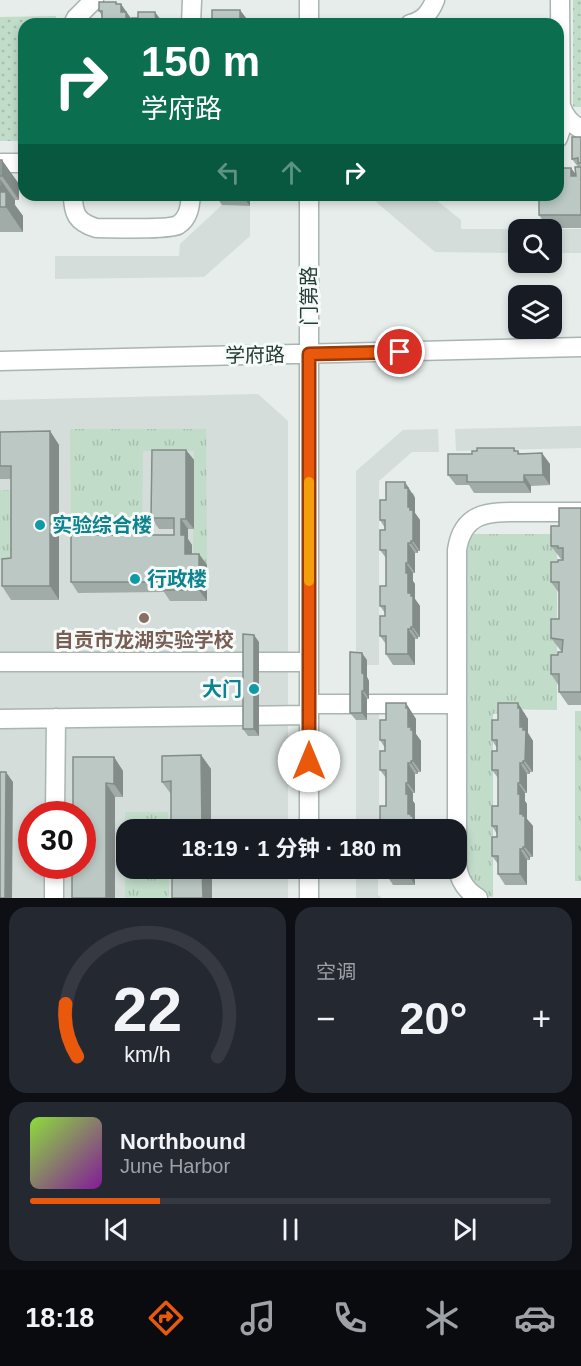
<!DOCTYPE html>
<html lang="zh">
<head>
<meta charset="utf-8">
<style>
	body { margin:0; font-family:Helvetica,"Noto Sans SC",sans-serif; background:#242831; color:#f1f3f6; height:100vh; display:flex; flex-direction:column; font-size:22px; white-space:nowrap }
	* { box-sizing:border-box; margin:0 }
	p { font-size:20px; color:#9ea1a6 }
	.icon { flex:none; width:33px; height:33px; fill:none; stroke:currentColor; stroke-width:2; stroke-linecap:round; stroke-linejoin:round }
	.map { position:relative; height:898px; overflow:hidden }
	.side { display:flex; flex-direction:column; gap:9px; padding:9px; background:#0d0f14; flex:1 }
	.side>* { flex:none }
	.top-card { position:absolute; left:18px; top:18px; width:546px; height:183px; border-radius:18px; box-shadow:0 3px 9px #0003; background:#0b6e4f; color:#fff; overflow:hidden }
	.controls { position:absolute; left:508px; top:219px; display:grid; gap:12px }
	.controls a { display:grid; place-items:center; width:54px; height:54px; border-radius:12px; background:#171b24; box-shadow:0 3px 9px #0003; font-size:30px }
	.speed { position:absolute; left:18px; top:801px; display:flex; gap:12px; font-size:30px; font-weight:700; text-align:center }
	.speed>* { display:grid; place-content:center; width:78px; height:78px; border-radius:50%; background:#171b24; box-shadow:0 3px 9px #0003; line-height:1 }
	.speed .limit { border:9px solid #d22; background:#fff; color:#111 }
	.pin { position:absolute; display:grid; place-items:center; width:51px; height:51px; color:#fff; margin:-26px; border:3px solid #fff; border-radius:50%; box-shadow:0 2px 6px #0007 }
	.me { position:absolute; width:66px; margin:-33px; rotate:0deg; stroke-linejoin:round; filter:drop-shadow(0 0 4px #0008) }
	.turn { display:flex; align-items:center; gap:21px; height:126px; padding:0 24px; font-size:27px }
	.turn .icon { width:78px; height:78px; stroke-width:2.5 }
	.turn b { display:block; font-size:42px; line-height:51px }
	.lanes { display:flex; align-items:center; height:57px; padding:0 24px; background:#0003; justify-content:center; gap:30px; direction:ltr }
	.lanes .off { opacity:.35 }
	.big { font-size:45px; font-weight:700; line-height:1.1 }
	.side .card { flex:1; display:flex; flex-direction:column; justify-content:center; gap:9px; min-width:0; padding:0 21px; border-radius:18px; background:#242831 }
	.side .dial { align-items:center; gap:0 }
	.dial svg { height:156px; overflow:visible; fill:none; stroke:#363941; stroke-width:7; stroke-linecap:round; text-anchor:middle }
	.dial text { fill:#f1f3f6; stroke:none }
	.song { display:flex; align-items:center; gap:18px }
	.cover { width:72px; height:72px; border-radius:9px; background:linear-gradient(135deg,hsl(90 70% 55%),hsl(290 70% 35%)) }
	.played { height:6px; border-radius:3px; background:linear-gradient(90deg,#ea580c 25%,#363941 25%) }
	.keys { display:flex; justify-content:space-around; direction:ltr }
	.heat { display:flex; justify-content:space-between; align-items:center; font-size:33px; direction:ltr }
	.side .tiles { flex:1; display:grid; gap:9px; grid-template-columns:1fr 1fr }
	.card:last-child { grid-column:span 2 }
	.trip { position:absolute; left:116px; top:819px; width:351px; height:60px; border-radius:18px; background:#171b24; box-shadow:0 3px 9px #0003; font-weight:700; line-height:60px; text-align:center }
	.dock { display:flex; height:96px; justify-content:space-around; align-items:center; background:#090b0e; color:#9ea1a6 }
	.dock .icon { width:42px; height:42px }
	.dock .selected { color:#ea580c }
	.dock b { font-size:27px; color:#f1f3f6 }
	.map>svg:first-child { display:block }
	.built { fill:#d4ddd9; fill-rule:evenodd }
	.grass { fill:url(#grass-tufts) }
	.garden { fill:url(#garden-dots) }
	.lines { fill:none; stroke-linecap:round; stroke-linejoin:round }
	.minor-casing { stroke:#a9b5b1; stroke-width:21 }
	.minor { stroke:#fff; stroke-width:18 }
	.wall { fill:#a1aca8 }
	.shaded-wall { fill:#838c88 }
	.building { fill:#bbc8c3; stroke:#838c88; stroke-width:1.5 }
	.route-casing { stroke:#983908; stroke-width:15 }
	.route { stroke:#ea580c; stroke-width:10 }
	.slow { stroke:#f59e0b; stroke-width:10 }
	.culture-dot { fill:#0f9aa8; stroke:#f6faf8; stroke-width:2 }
	.education-dot { fill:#8d6e63; stroke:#f6faf8; stroke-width:2 }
	.labels { text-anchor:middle; stroke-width:6; stroke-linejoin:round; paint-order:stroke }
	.street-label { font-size:20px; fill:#263d37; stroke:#f6faf8 }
	.culture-label { font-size:20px; font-weight:bold; fill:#0d838f; stroke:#f6faf8; text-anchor:start }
	.education-label { font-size:20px; font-weight:bold; fill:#785e54; stroke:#f6faf8 }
</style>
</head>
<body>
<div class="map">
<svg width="581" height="898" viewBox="0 0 581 898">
	<defs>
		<pattern id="grass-tufts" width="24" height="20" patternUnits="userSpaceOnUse" patternTransform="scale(1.5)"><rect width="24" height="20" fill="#c1dcc9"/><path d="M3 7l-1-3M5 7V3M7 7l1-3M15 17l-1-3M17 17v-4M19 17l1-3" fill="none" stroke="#a6bead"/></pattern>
		<pattern id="garden-dots" width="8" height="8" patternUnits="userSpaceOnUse" patternTransform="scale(1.5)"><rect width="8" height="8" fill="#c1dcc9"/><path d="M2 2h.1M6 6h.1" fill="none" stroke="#a6bead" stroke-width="1.8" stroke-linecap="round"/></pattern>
	</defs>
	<rect width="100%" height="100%" fill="#e6edea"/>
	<path class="built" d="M375,195H430L461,220V229H581V253H552V230H519V253L435,252L375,201Z
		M222,205L250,206V236L204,277L55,279V256H179L180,244Z
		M258,394L288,421V829L126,830V868L288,869V898H0V400ZM32,814H82V866H32Z
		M581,426V448L456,451L455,429Z
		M438,429L439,452H412L379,481V665H367V660H356V471L403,430Z
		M367,713H379V829H356V720H366Z
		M356,869H378V895L382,898H356Z"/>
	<path class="grass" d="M70,429H206L207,565H193L194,451H143L142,528H71Z
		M0,490H12V560H0Z
		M467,534H557V710L501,709V713L493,714V897L484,896L464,874L465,539Z
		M575,711H581V881H575Z
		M125,812H168V829L126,830V868L169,869V898H125Z"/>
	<path class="garden" d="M573,0H581V107H573Z
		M56,16V24H24V141H0V17Z"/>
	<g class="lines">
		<defs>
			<path id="minor" d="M309,0V24
				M73,24L76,18L94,0
				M191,24L192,0
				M410,24C423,21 430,13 435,0
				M561,106C565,117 570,123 581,129
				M558,138L561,129L560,0
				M0,163H24
				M73,195C73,214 77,222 96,228C111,228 168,230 178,225C189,218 190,206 191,195
				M309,195V830
				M0,361L581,347
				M0,662H309
				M309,704H457
				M0,719L309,715
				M55,814L56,718
				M309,868V898
				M54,898V866
				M478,898C465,890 459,880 457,865V550C463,510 491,512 525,512C543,512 562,512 581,512"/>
		</defs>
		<use href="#minor" class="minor-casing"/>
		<use href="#minor" class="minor"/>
	</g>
	<path class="wall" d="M117,4L132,20L138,18V12L164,24H103L102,16L99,11Z
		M581,137V228H548L539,215L576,174L578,167L572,159Z
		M0,160L19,184V200H15V205L23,216V232H0Z
		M215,195H250V206L222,205Z
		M50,431L59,445V600H11L2,586L11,558V479H0V432Z
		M514,448L516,451L520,453L550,464V485L531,486V493H474L469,485H456L448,475L472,454Z
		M186,450L194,460V529H188V539L192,545V554H199L207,565V601H170L164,592L78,593L71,582L174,535V529H159L151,518Z
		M413,493L415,498V513L420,520V551H418V553H415V573H413V581L415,584V599L420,606V637H418V639H415V665H393L386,654V644L380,636L385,616V613L380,606L386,586V558L380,550L385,528L380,520L386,500Z
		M581,508V705H568L559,692V686L551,674L558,655L562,652L561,651L551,638L559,619V593L551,582L558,562L563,560L561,559L551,546L559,526Z
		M259,642V736H248L243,729Z
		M367,660V677L369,681V699H367V720H356L350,713Z
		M413,713V715L416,719V734L421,741V772H418V774H415V793H413V801L415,804V819L421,826V830H382L380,826L386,806V778L380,770L385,748L380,740Z
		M525,713V715L528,719V733L533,741V772H530V774H527V793H525V801L527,804V819L533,826V857H530V860H527V885H505L498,874V864L492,856L497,837V834L492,826L498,806V778L492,770L497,748L492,740L498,720Z
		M201,755L211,769V830H171V794L162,782Z
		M114,757L123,771V797H115L72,898Z
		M386,868H415V885H393L386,874Z"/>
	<path class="shaded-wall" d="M116,2L121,9V4L135,24H129L116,4Z
		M240,10L250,23V24H240Z
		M155,12L164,24H157L156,22Z
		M2,160L19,184V200L2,176Z
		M571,168L581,181L571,176Z
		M0,179L15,200V205L23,216V232L6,207L1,192Z
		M242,195H250V206Z
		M50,431L59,445V600L50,586Z
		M186,450L194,460V529L186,519Z
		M542,453L550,464V485L543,475Z
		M524,475L531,486V493L524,482Z
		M405,482L415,498V513L420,520V551L413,541L408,507Z
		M181,519L188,529V539L192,545V565L185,554L181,535Z
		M411,541L418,551V553L411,543Z
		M408,543L415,553V573L408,563Z
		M199,554L207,565V601L199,590Z
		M406,563L413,573V581L415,584V599L420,606V637L413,627L408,593Z
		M411,627L418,637V639L411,629Z
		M408,629L415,639V665L408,654Z
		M254,635L259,642V736L254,729Z
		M362,653L367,660V677L369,681V699L364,691L362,673Z
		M362,691L367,699V720L362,713Z
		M406,703L416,719V734L421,741V772L413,761Z
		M518,703L528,719V733L533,741V772L525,761Z
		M201,755L211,769V830H202Z
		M114,757L123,771V797L114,784Z
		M411,761L418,772V774L411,763Z
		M523,761L530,772V774L523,763Z
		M408,763L415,774V793L408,783Z
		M520,763L527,774V793L520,783Z
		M6,772L13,782L12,898H5Z
		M106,783L115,797V898H106Z
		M406,783L413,793V801L415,804V819L421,826V830H413L408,814Z
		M518,783L525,793V801L527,804V819L533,826V857L525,847L520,814Z
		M523,847L530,857V860L523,849Z
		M520,849L527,860V885L520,874Z
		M202,868H212V898H203Z
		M408,868H415V885L408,874Z"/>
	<path class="building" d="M99,2H116V4H121V12H126V20H123V24H104V23H102V11H99Z
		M212,10H240V24H212Z
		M138,12H155L156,22H148V24H132V18H138Z
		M572,137H581V163H578V158L572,159Z
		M0,160H2V176H0Z
		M575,167H581V215H539V195H558V168H571V176H576Z
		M0,186H1V192H6V207H0Z
		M50,431V586H2V559L11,558V466H0V432Z
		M477,448H514V451H518V454L542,453L543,475H524V482H467V475H448V454H472V451H477Z
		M152,450H186V519H181V535H185V554H199V590H163V582H71V535H174V518H151Z
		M386,482H405V488H408V507H410V510H413V541H411V543H408V563H406V573H408V593H411V596H413V627H411V629H408V654H386V636H380V616H385V606H380V586H386V550H380V530H385V520H380V500H386Z
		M559,508H581V692H559V674H551V655H558V652H562L563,640L551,638V619H559V582H551V562H558V560H563V548H558V546H551V526H559Z
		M243,634L254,635V729H243Z
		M350,652L362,653V673L364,674V691H362V713H350Z
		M386,703H406V708H408V727H411V730H413V761H411V763H408V783H406V794H408V814H411V816H413V830H385V826H380V806H386V770H380V751H385V740H380V720H386Z
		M498,703H518V708H520V727H523V730H526L525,761H523V763H520V783H518V794H520V814H523V816H525V847H523V849H520V874H498V856H492V837H497V826H492V806H498V770H492V751H497V740H492V720H498Z
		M201,755L202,830H171V781L162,782V756Z
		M73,757H114V784L106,783V898H72V866H82V814H73Z
		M0,772H6L5,898H0Z
		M172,868H202L203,898H172Z
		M386,868H408V874H386Z"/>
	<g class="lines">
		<defs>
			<path id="route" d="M309,761V354L400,352"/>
		</defs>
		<use href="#route" class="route-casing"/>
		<use href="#route" class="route"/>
		<path class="slow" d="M309,482V581"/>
	</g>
	<g class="culture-dot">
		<circle cx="40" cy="525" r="6"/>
		<circle cx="135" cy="579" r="6"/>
		<circle cx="254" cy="689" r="6"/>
	</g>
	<circle class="education-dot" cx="144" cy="618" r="6"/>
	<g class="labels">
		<g class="street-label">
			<text transform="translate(309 296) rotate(-90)" y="7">门第路</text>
			<text transform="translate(255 355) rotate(-1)" y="7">学府路</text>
		</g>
		<g class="culture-label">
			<text x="52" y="532">实验综合楼</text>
			<text x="147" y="586">行政楼</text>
			<text x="242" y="696" text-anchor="end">大门</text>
		</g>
		<g class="education-label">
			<text x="144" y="647">自贡市龙湖实验学校</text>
		</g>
	</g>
</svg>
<div class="controls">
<a><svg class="icon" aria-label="search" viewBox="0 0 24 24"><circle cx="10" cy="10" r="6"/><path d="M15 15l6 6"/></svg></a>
<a><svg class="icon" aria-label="layers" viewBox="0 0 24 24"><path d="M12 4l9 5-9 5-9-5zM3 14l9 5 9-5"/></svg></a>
</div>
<div class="speed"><div class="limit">30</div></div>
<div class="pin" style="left:400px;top:352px;background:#d93025"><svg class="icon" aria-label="arrive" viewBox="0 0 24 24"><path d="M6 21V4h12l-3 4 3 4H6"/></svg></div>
<svg class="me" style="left:309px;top:761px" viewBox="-20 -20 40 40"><circle r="19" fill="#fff"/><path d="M0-13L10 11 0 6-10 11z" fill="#ea580c"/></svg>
<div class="trip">18:19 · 1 分钟 · 180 m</div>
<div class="top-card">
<div class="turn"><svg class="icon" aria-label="right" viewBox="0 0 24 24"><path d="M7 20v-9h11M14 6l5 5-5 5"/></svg><div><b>150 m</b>学府路</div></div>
<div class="lanes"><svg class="icon off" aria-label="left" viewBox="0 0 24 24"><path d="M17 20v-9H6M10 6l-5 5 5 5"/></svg><svg class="icon off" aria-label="ahead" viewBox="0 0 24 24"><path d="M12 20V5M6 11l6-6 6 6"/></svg><svg class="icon" aria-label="right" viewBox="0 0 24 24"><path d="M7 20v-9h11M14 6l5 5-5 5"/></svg></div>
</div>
</div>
<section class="side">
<div class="tiles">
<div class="card dial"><svg viewBox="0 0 100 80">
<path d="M14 69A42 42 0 1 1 86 69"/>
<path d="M14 69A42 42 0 0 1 8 42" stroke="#ea580c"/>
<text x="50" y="56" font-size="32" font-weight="700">22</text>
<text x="50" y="72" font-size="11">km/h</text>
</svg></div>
<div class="card"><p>空调</p>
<div class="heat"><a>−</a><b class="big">20°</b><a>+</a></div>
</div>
<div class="card">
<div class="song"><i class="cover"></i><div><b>Northbound</b><p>June Harbor</p></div></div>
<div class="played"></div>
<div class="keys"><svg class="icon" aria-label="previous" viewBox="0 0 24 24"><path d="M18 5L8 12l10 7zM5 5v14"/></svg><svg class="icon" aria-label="pause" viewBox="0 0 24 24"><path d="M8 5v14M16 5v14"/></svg><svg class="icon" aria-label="next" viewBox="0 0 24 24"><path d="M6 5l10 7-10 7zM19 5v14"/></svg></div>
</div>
</div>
</section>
<nav class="dock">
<b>18:18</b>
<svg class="icon selected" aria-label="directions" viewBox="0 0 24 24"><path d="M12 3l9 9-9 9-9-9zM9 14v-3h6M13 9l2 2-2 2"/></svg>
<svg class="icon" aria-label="music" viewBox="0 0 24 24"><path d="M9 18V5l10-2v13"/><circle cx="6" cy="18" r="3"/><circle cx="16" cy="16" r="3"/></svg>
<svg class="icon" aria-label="phone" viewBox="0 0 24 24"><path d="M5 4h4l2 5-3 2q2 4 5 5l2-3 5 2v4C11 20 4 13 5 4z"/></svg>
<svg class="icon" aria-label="climate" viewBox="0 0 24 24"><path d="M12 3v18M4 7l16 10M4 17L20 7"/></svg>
<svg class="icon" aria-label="car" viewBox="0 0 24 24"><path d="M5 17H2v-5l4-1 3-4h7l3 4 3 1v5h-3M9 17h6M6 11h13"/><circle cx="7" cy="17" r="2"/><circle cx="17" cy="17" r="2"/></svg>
</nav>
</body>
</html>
